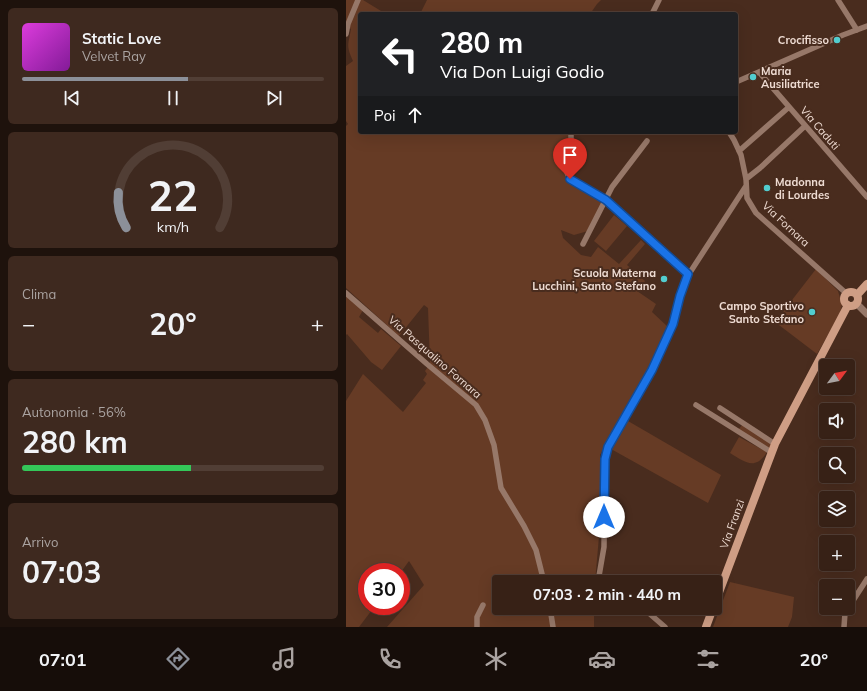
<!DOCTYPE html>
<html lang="it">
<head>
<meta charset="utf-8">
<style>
	body { margin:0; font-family:Mulish,sans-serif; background:#3e291f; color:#f1f3f6; height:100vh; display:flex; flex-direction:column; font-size:15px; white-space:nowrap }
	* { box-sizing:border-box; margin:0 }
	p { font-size:13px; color:#aaa3a1 }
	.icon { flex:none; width:22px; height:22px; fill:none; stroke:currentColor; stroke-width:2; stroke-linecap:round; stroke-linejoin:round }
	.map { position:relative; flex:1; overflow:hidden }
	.sheet { display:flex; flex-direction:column; gap:8px; padding:8px; background:#1e120c; width:346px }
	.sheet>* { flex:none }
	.guide { position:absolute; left:12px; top:12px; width:380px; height:122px; border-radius:4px; box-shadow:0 4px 16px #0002,0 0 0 1px #513e35; background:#202124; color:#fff; overflow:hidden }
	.needle { width:26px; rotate:58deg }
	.tools { position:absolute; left:473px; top:359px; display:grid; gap:8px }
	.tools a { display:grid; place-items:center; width:36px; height:36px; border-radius:4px; background:#372116; box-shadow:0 4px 16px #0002,0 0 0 1px #513e35; font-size:20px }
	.speed { position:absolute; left:12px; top:563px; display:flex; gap:8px; font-size:20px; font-weight:700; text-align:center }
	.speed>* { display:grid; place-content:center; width:52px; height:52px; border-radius:50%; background:#372116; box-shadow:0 4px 16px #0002,0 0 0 1px #513e35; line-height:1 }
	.speed .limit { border:6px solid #d22; background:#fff; color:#111 }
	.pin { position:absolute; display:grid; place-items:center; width:34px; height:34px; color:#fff; margin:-41px -17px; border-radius:50% 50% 50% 0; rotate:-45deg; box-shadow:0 0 4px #0007 }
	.pin .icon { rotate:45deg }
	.me { position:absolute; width:44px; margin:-22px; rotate:0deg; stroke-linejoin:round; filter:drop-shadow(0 0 3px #0008) }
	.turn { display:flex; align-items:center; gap:14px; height:84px; padding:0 16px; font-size:18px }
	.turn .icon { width:52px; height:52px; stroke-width:2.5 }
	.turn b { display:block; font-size:28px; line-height:34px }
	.then { display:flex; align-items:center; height:38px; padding:0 16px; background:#0003; gap:8px; font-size:15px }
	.big { font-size:30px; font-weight:700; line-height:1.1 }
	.sheet .card { flex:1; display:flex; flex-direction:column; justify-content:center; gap:6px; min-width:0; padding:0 14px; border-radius:6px; background:#3e291f }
	.sheet .dial { align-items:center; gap:0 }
	.dial svg { height:104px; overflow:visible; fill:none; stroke:#513e35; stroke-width:7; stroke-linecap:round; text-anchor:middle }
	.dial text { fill:#f1f3f6; stroke:none }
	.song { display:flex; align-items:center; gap:12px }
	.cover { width:48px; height:48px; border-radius:6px; background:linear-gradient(135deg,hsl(300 70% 55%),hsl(290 70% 35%)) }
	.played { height:4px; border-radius:2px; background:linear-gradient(90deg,#8c9099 55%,#513e35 55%) }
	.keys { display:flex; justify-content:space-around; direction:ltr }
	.heat { display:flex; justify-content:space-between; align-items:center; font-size:22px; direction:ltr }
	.charge { height:6px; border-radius:3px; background:linear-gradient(90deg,#34c759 56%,#513e35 0) }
	.trip { position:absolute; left:146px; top:575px; width:230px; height:40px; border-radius:4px; background:#372116; box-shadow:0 4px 16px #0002,0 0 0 1px #513e35; font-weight:700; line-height:40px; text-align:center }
	.dock { display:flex; height:64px; justify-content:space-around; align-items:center; background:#160d09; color:#aaa3a1 }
	.dock .icon { width:28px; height:28px }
	.dock .current { color:#8c9099 }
	.dock b { font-size:18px; color:#f1f3f6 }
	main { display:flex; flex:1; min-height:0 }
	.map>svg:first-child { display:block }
	.green { fill:#663b25 }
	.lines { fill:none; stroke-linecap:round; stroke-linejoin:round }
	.minor { stroke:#977869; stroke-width:5.5 }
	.tertiary { stroke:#977869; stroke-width:7 }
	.secondary { stroke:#cf9e85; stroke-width:8 }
	.route-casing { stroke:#114b97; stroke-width:10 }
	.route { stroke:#1a73e8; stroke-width:7 }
	.poi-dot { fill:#52cdcf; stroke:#492c1e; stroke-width:1.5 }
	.labels { text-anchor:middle; stroke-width:4; stroke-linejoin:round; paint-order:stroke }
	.poi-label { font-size:11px; font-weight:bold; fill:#eedbd2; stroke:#492c1e; text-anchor:end }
	.street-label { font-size:11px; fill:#eedbd2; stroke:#492c1e }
</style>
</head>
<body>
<main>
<section class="sheet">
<div class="card">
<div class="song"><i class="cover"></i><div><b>Static Love</b><p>Velvet Ray</p></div></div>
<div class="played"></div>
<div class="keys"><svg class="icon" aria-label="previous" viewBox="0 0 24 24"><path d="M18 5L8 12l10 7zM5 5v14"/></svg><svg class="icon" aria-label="pause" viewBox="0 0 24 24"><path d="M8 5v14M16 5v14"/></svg><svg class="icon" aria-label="next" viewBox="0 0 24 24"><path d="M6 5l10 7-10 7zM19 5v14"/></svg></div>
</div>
<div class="card dial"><svg viewBox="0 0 100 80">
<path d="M14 69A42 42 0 1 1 86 69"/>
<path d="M14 69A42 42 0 0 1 8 42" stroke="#8c9099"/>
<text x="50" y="56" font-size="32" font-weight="700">22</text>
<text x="50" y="72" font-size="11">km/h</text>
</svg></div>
<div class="card"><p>Clima</p>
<div class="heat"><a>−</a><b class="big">20°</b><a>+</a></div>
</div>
<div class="card"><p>Autonomia · 56%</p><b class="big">280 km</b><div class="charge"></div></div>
<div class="card"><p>Arrivo</p><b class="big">07:03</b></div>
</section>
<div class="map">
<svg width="521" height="627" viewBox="0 0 521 627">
	<rect width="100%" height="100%" fill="#492c1e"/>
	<path class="green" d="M0,0H17L40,14H14V132H224V149L218,174L221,179L257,200L242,231L228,235L215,230L217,238L235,255L245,257L252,247L273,264L295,240L299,244L281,265L299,281L291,291L310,304L306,312L322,327C312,351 302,375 289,397C278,417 264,435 254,455V525L249,582H153V608H248V627H41L78,585L63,561L55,572H21V606H29L13,627H0V401L17,374L57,412L80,383L77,380L81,374L79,371L84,364L82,308L78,305L53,336L0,288V126L2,124L0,121V66L7,61C0,45 2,46 5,29L0,26Z
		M81,0H255L251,4L244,14H77L75,12Z
		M268,215L281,226L260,251L248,241Z
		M470,269L492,291L496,305L494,314L471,354L429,322Z
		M0,296L17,310L13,317L32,333L35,329L55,346L36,370L25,362L1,334L0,335Z
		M282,421L375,475L362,503L265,449Z
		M397,424L427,443L424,449L392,430Z
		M393,437L421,452C409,471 399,462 384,453Z
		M384,582L448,597L446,617L442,627H367Z"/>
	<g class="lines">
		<path class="minor" d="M492,0L511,30
			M306,14L313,0
			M0,34L2,24L12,0
			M413,72L521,197
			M390,82L497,35L521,26
			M225,132V149L221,173L224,179L260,200L343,274
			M383,132L388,140L395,155L400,179L401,198L410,213L501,294
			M393,151L443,107
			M400,179L414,168L459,126
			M237,244L266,187L301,141
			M0,293L81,364L130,405L139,420L148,445L155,488L178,526L190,550L198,582
			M350,405L425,452
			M374,408L429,444
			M254,582L253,576L258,547L259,459L262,447L306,370L327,324L334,296L343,274L400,186
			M204,608L207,627
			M297,608L319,627
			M131,627V617L137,605
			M498,627L499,613L521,579"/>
		<path class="tertiary" d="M510,303L521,314"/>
		<path class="secondary" d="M498 299a7 7 0 1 1 14 0a7 7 0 1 1-14 0Z
			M511,295L521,284
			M369,603L429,444L502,305
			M360,627L367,608"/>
	</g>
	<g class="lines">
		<defs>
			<path id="route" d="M224,179L260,200L342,274L334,296L327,324L306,370L262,447L259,459L258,517"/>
		</defs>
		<use href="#route" class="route-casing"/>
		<use href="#route" class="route"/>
	</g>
	<g class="poi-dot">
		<circle cx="491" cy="40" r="4"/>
		<circle cx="407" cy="77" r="4"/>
		<circle cx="421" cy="188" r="4"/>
		<circle cx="318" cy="279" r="4"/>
		<circle cx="466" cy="312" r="4"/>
	</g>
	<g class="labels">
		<g class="poi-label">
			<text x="483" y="44">Crocifisso</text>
			<text x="415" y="75" text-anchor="start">Maria<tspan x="415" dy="13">Ausiliatrice</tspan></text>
			<text x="429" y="186" text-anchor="start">Madonna<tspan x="429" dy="13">di Lourdes</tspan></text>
			<text x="310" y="277">Scuola Materna<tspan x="310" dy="13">Lucchini, Santo Stefano</tspan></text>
			<text x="458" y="310">Campo Sportivo<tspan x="458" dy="13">Santo Stefano</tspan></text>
		</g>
		<g class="street-label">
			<text transform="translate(474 128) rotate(49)" y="4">Via Caduti</text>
			<text transform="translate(440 224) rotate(43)" y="4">Via Fornara</text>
			<text transform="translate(89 357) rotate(41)" y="4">Via Pasqualino Fornara</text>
			<text transform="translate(386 524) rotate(-70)" y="4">Via Franzi</text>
		</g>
	</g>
</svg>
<div class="tools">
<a><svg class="needle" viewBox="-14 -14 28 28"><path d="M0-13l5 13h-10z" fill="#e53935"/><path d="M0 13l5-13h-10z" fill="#aaa3a1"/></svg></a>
<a><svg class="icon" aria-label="sound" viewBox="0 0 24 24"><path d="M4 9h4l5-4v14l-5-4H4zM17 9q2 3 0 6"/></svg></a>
<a><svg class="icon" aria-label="search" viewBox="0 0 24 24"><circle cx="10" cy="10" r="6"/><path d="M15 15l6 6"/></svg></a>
<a><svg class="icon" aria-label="layers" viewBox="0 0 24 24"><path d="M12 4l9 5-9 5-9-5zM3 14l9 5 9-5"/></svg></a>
<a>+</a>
<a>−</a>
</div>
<div class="speed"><div class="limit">30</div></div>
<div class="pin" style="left:224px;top:179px;background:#d93025"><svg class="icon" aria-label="arrive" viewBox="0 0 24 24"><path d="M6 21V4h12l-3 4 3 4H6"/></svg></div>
<svg class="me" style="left:258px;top:517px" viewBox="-20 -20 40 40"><circle r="19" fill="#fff"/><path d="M0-13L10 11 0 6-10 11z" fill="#1a73e8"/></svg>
<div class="trip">07:03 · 2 min · 440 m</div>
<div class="guide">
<div class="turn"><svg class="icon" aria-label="left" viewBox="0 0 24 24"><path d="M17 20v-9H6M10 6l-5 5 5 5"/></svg><div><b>280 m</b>Via Don Luigi Godio</div></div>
<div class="then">Poi<svg class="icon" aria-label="ahead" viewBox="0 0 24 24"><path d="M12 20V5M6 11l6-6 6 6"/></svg></div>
</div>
</div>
</main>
<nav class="dock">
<b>07:01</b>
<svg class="icon current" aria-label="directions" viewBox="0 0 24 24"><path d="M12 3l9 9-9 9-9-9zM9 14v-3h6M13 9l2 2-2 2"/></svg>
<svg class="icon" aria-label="music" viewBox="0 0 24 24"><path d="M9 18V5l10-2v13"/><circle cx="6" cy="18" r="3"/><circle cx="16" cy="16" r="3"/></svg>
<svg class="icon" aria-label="phone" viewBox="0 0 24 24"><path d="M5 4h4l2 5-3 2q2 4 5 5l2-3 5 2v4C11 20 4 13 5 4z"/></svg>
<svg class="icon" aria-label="climate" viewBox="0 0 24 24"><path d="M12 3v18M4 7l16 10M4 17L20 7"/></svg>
<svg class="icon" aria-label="car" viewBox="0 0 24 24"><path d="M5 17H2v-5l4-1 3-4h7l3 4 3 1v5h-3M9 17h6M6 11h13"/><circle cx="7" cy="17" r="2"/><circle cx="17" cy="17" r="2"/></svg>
<svg class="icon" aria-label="filters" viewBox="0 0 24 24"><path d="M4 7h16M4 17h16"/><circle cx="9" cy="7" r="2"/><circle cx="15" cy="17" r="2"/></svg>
<b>20°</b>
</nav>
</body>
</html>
